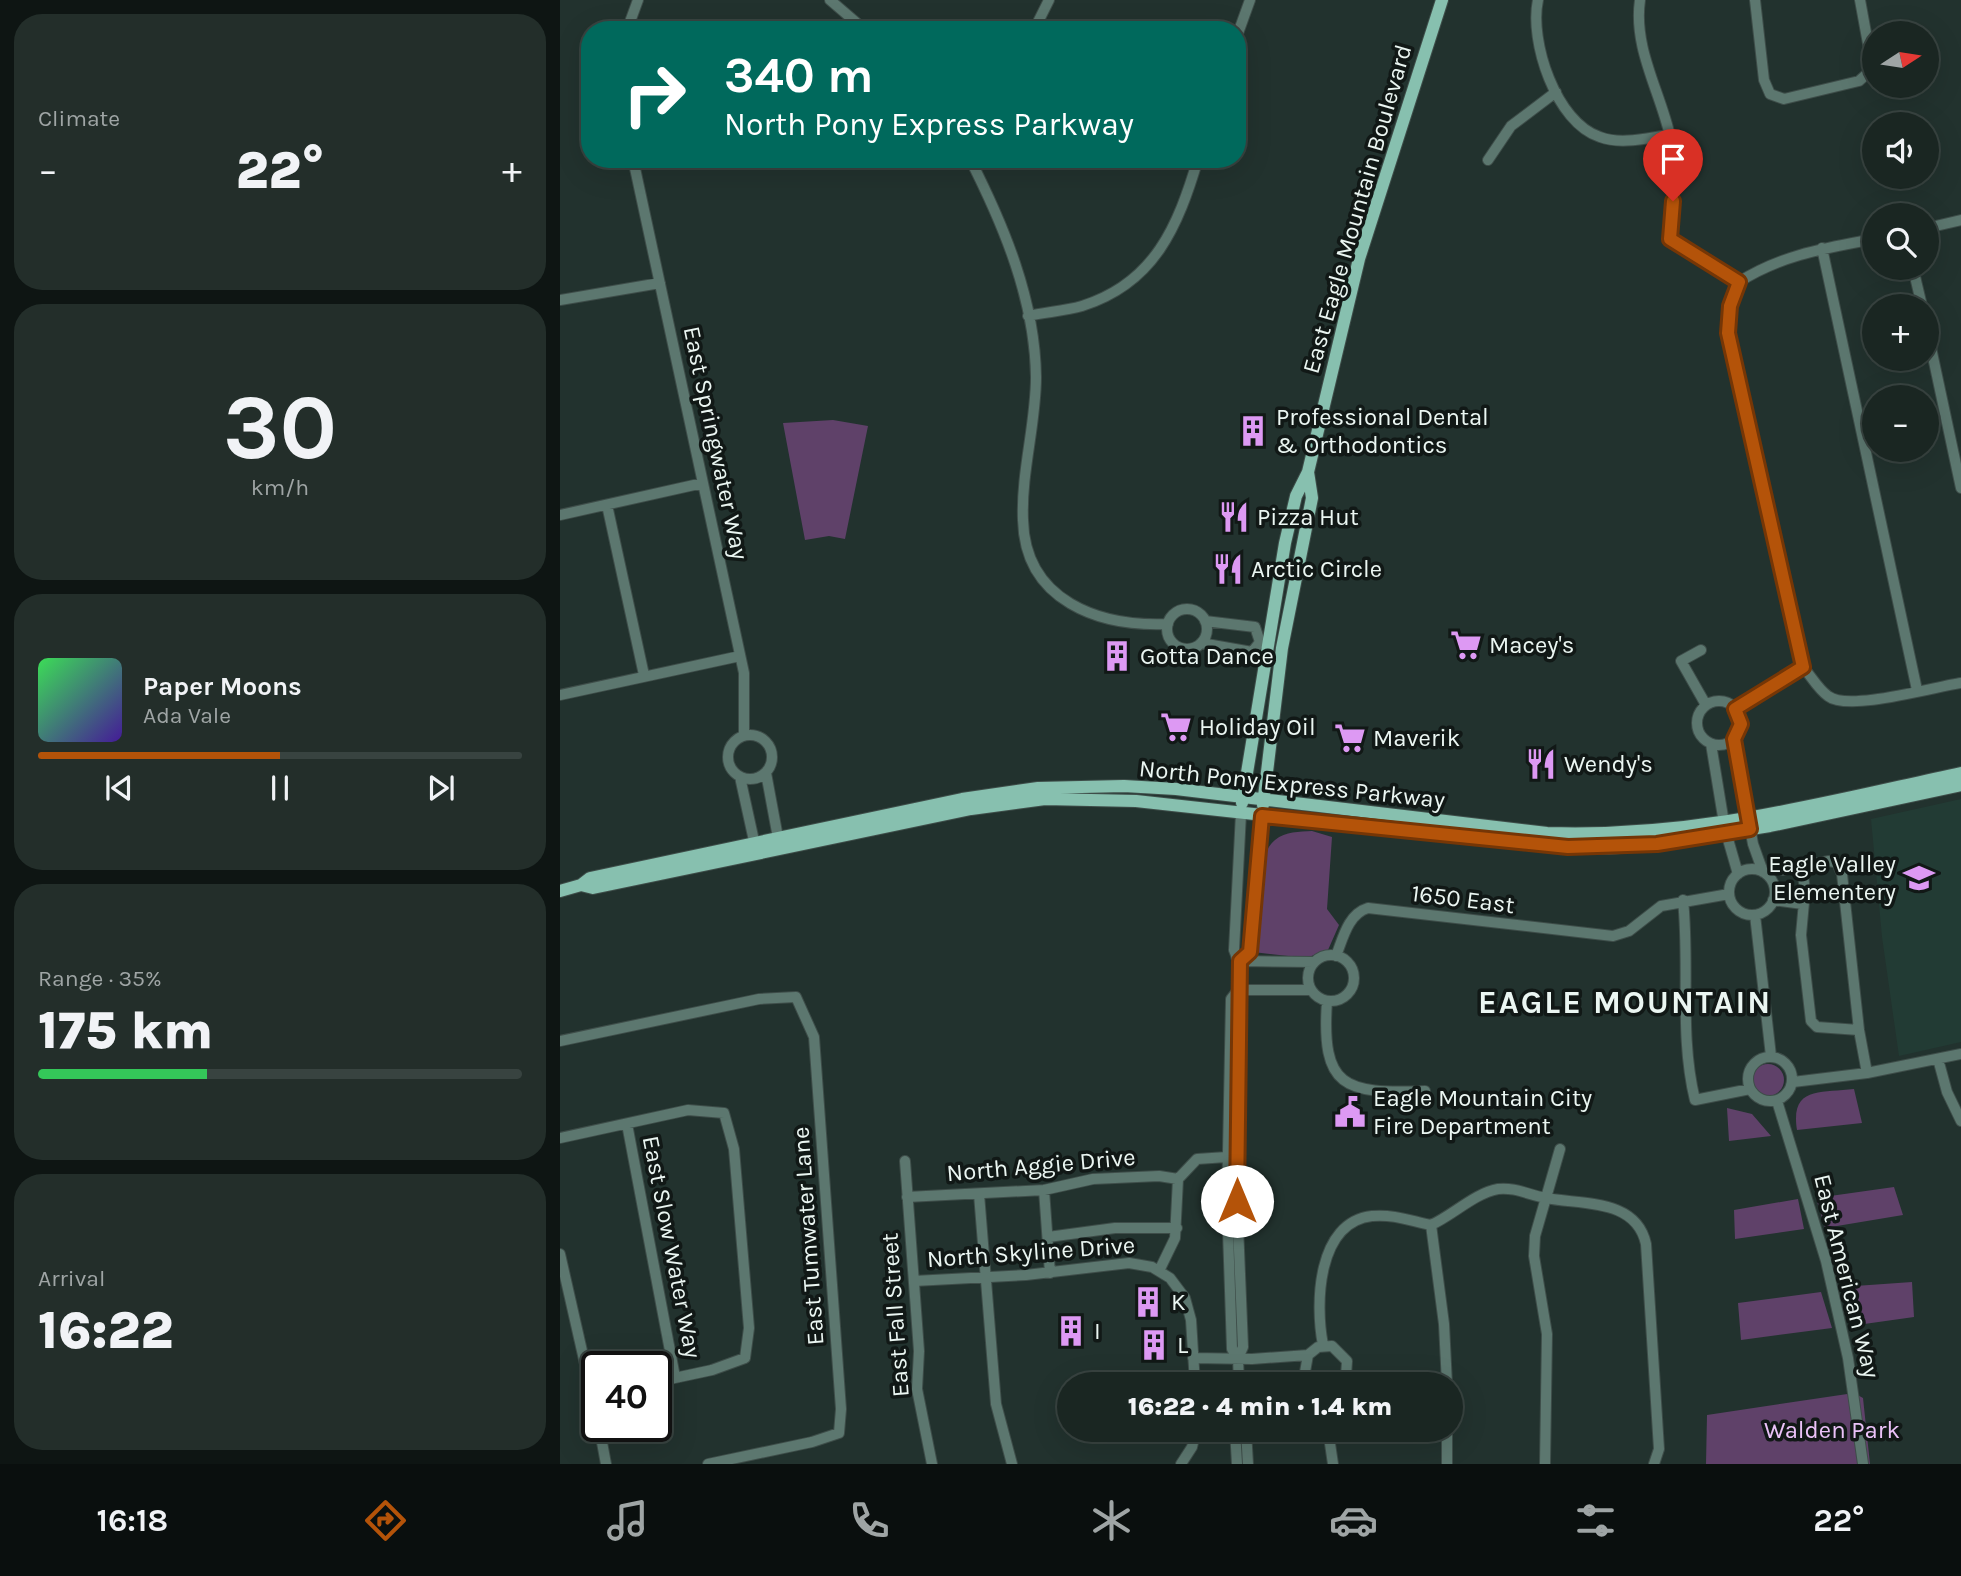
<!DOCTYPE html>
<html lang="en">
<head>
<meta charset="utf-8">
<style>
	body { margin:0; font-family:Karla,sans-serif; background:#232e2a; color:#f1f3f6; height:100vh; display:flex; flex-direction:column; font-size:26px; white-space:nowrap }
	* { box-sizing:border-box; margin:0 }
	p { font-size:23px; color:#9fa5a5 }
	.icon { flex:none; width:38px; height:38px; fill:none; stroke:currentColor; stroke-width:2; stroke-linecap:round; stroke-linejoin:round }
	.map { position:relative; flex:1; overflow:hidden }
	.side { display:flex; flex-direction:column; gap:14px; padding:14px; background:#0e1513; width:560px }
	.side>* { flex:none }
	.top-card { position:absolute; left:21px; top:21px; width:665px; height:147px; border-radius:28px; box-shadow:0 7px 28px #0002,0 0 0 2px #384340; background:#00695c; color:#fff; overflow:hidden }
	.needle { width:46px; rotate:78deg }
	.tools { position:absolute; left:1302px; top:21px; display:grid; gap:14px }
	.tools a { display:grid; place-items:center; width:77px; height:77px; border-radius:50%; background:#1a2622; box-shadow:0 7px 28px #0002,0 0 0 2px #384340; font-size:35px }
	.speed { position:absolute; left:21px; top:1351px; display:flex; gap:14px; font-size:35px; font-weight:700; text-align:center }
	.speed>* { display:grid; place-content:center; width:91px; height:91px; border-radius:50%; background:#1a2622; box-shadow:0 7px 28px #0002,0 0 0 2px #384340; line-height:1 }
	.speed .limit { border:4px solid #111; border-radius:10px; background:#fff; color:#111 }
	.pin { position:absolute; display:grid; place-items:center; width:60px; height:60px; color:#fff; margin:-72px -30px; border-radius:50% 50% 50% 0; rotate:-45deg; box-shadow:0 0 7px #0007 }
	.pin .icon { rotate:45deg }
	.me { position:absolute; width:77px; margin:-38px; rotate:0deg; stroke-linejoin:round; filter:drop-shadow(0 0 5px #0008) }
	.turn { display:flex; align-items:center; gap:24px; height:147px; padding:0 28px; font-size:32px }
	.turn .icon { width:91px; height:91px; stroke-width:2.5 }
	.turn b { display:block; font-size:49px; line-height:60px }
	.big { font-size:52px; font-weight:800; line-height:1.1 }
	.side .widget { flex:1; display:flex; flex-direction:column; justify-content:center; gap:10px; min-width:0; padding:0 24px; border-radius:28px; background:#232e2a }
	.side .dial { align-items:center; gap:0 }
	.dial b { font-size:91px; line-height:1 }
	.song { display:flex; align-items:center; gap:21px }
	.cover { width:84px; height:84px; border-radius:10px; background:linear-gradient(135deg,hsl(130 70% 55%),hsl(260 70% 35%)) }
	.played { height:7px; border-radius:4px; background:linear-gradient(90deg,#b45309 50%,#384340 50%) }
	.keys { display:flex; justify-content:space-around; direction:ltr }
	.heat { display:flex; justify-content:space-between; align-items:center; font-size:38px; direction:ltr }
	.charge { height:10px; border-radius:5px; background:linear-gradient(90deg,#34c759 35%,#384340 0) }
	.trip { position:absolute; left:497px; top:1372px; width:406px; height:70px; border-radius:35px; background:#1a2622; box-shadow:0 7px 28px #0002,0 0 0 2px #384340; font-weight:800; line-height:70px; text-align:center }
	.tabs { display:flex; height:112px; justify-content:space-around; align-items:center; background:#0a0f0e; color:#9fa5a5 }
	.tabs .icon { width:49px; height:49px }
	.tabs .selected { color:#b45309 }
	.tabs b { font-size:32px; color:#f1f3f6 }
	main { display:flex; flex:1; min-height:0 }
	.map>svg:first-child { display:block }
	.built { fill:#223b34 }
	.green { fill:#5f4169 }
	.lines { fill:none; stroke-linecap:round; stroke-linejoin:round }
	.minor-casing { stroke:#3e4d49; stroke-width:12 }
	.major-casing { stroke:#3e4d49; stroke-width:14 }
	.minor { stroke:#5c776f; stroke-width:10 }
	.major { stroke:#87c0af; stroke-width:12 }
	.route-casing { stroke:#753606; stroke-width:18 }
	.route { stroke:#b45309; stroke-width:12 }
	.labels { text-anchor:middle; stroke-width:7; stroke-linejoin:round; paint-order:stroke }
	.street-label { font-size:24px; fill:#ebf6f2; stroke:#111816 }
	.poi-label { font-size:24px; fill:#ebf6f2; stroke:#111816; text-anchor:start }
	.park-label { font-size:24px; fill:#ebc2f8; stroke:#111816 }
	.district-label { font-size:32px; font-weight:bold; letter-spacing:2px; fill:#ebf6f2; stroke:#111816 }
</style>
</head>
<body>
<main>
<section class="side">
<div class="widget"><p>Climate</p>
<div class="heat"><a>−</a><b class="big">22°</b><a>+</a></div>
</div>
<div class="widget dial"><b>30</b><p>km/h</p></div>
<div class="widget">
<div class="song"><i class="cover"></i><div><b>Paper Moons</b><p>Ada Vale</p></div></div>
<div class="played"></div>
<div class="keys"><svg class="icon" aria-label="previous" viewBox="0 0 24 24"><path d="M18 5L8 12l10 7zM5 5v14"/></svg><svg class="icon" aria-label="pause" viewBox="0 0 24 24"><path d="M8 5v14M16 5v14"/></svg><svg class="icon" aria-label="next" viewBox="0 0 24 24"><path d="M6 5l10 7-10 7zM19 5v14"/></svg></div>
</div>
<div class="widget"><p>Range · 35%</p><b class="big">175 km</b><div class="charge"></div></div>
<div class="widget"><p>Arrival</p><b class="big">16:22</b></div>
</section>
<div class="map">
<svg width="1401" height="1464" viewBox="0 0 1401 1464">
	<rect width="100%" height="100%" fill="#22322e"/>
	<path class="built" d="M1401,799V1042L1339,1056L1322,937L1311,819Z"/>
	<path class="green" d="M273,420L308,426L285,539L269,536L245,540L223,423Z
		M752,831L772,837L767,909L779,925L768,950L746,958L693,952C695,925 694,856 715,840C726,831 739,832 752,831Z
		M1192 1080a16 16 0 1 1 32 0a16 16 0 1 1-32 0Z
		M1294,1089L1302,1123L1237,1130C1230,1086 1261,1093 1294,1089Z
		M1167,1108L1192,1114L1211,1136L1169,1141Z
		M1334,1187L1343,1215L1265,1228L1256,1198Z
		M1238,1199L1244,1229L1175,1239L1174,1210Z
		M1352,1282L1354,1317L1290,1326L1281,1287Z
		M1261,1292L1272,1328L1181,1340L1178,1303Z
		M1294,1393L1303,1398L1310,1464H1146L1147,1415Z"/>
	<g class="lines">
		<defs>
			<path id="minor" d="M270,0L305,30
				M978,0C969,41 996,123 1040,137C1061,145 1087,138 1109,135
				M1080,0C1073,48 1100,91 1110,136C1117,171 1113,204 1110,239L1179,282
				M1195,0L1204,80L1210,94L1224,99L1299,81L1309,72L1311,60L1300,0
				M67,30L78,0
				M474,30L489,0
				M677,36L690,0
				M73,159L184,673V736
				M410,159C444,226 475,300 476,377C476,424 461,472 463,520C465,601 539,627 608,624
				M928,160L951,126L996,92
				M1367,228L1401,220
				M1262,248L1357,690
				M1353,268L1362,306
				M1179,282L1170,306L1168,333L1243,667C1251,676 1258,689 1268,696C1288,712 1374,687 1401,683
				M1179,282C1221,255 1266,248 1314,239
				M0,300L100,283
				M468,316C486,312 505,311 522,306C595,283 618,226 638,159
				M1367,329L1401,488
				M47,505L84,675
				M0,515L143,483
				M607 629a20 20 0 1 1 40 0a20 20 0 1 1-40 0Z
				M645,621L695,627L700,642
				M641,643L692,652L700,642
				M1141,650L1121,661L1146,705
				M0,695L180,656
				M1137 723a22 22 0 1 1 44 0a22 22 0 1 1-44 0Z
				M1175,709L1243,667
				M168 757a22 22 0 1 1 44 0a22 22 0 1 1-44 0Z
				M1174,739L1193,844L1203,872
				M1151,744L1165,829L1178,874
				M206,773L219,843
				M180,777L196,850
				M1242,866L1245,891L1241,935L1251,1021L1257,1027L1299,1030
				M1169 892a23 23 0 1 1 46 0a23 23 0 1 1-46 0Z
				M1222,870L1269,861L1277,863L1282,874L1299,1030L1307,1073
				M1123,900C1130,966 1119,1035 1135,1100L1190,1089
				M1213,900L1243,904
				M1195,915L1211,1056
				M748 978a23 23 0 1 1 46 0a23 23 0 1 1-46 0Z
				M776,956C783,938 788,914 808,908L1053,936L1069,931L1101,906L1169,894
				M680,961L689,952L702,816
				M680,961L754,962
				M678,990H750
				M767,1001C761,1088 784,1094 865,1091
				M0,1041L199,999L236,997L254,1037L281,1409L279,1433L252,1442L148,1464
				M1188 1079a22 22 0 1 1 44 0a22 22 0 1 1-44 0Z
				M1378,1059L1387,1092L1401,1121
				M1233,1082L1307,1073L1401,1054
				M1217,1101L1266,1261L1288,1358L1303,1464
				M67,1124L115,1377
				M0,1138L128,1110L164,1113L174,1149L189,1328L185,1358L152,1370L96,1382
				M345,1161L359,1351L357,1389L372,1464
				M484,1190L490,1273
				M419,1194L436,1404L452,1464
				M347,1197L484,1190L533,1179L599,1176L618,1179
				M871,1225L884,1324L887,1384
				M488,1237L555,1228H617
				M0,1254L37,1417
				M599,1271L615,1238L618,1179L637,1159L667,1157
				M354,1281L466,1275L569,1263L592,1267L610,1278L625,1298L631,1320L635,1384
				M763,1345C755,1304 757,1222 812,1216C834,1214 851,1221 871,1225C893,1215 915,1193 938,1189C955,1187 969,1195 986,1198C1021,1205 1076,1198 1086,1244L1099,1449L1094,1464
				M633,1358L692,1359L748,1355
				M678,1358L672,1349L667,1203L671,999L678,990
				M751,1382L745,1372L748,1355L758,1347L772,1346L787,1361L786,1376L779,1384
				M635,1384L749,1380
				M679,1384L678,1358L683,1347L677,1201L681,997C675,981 682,966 674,950L681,813
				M39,1426L46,1464
				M675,1430L677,1464
				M686,1430L688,1464
				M768,1430L773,1464
				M621,1464L632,1447L636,1430
				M887,1464V1430
				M985,1464L987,1334L974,1256L975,1236L1000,1149"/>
			<path id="major" d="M682,803L725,543L736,496L748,472L799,259L882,0
				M703,805L722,648L752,498L748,472
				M21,885L33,888L411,809L485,799L576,801L968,844L1049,848L1096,844L1210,826L1401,785
				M0,891L21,885L30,878L402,799L478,788L564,786L616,789L987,833C1135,838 1258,804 1401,773"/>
		</defs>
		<use href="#minor" class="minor-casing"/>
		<use href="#major" class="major-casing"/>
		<use href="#minor" class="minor"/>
		<use href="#major" class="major"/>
	</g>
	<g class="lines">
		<defs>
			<path id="route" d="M677,1201L680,961L690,952L702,816L1008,847L1097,844L1190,829L1174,739L1181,724L1175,709L1243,667L1168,333L1170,306L1179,282L1110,239L1113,201"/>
		</defs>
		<use href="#route" class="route-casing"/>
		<use href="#route" class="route"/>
	</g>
	<defs>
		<symbol id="building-bare" viewBox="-9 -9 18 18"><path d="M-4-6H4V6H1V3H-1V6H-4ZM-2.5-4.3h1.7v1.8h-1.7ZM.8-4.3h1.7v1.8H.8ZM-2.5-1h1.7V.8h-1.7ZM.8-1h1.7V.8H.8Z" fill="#dd99f3" stroke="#111816" stroke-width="2.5" paint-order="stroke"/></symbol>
		<symbol id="restaurant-bare" viewBox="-9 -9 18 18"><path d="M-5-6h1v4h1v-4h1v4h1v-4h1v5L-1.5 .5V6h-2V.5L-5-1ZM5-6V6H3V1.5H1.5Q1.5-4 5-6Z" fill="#dd99f3" stroke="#111816" stroke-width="2.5" paint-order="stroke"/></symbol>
		<symbol id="supermarket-bare" viewBox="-9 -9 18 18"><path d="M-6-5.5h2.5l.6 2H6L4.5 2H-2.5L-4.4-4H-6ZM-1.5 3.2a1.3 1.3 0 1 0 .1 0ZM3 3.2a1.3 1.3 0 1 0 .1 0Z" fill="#dd99f3" stroke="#111816" stroke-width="2.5" paint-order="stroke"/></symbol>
		<symbol id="school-bare" viewBox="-9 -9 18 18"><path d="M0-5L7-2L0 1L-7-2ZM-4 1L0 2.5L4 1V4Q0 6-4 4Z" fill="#dd99f3" stroke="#111816" stroke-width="2.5" paint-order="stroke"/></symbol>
		<symbol id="civic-bare" viewBox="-9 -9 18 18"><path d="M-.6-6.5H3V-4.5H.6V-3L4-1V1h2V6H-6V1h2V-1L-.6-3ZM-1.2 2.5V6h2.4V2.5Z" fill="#dd99f3" stroke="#111816" stroke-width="2.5" paint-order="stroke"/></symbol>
	</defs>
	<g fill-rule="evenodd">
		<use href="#building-bare" x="671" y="409" width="44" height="44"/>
		<use href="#restaurant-bare" x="652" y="495" width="44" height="44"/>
		<use href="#restaurant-bare" x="646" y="547" width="44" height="44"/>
		<use href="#supermarket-bare" x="884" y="623" width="44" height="44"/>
		<use href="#building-bare" x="535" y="634" width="44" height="44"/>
		<use href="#supermarket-bare" x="594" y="705" width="44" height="44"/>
		<use href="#supermarket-bare" x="768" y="716" width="44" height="44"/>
		<use href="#restaurant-bare" x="959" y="742" width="44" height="44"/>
		<use href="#school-bare" x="1337" y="856" width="44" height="44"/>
		<use href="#civic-bare" x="768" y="1090" width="44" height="44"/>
		<use href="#building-bare" x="566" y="1280" width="44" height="44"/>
		<use href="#building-bare" x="489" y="1309" width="44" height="44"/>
		<use href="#building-bare" x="572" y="1323" width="44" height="44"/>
	</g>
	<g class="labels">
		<g class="street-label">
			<text transform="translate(797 209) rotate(-74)" y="8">East Eagle Mountain Boulevard</text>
			<text transform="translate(156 443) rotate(78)" y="8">East Springwater Way</text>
			<text transform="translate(732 784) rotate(6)" y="8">North Pony Express Parkway</text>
			<text transform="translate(903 899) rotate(7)" y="8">1650 East</text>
			<text transform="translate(481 1165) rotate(-5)" y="8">North Aggie Drive</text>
			<text transform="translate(248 1236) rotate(-94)" y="8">East Tumwater Lane</text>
			<text transform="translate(112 1247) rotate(79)" y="8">East Slow Water Way</text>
			<text transform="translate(471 1252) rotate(-4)" y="8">North Skyline Drive</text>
			<text transform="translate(1287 1276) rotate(76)" y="8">East American Way</text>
			<text transform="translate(335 1315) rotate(-94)" y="8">East Fall Street</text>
		</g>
		<g class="poi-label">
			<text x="716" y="425">Professional Dental<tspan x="716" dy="28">&amp; Orthodontics</tspan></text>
			<text x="697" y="525">Pizza Hut</text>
			<text x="691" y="577">Arctic Circle</text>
			<text x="929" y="653">Macey's</text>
			<text x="580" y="664">Gotta Dance</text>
			<text x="639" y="735">Holiday Oil</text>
			<text x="813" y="746">Maverik</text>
			<text x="1004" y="772">Wendy's</text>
			<text x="1336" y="872" text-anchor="end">Eagle Valley<tspan x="1336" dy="28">Elementery</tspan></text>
			<text x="813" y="1106">Eagle Mountain City<tspan x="813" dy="28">Fire Department</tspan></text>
			<text x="611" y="1310">K</text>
			<text x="534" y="1339">I</text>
			<text x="617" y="1353">L</text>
		</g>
		<g class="park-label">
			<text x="1272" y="1438">Walden Park</text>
		</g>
		<g class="district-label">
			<text x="1065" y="1013">EAGLE MOUNTAIN</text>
		</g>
	</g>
</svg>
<div class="tools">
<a><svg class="needle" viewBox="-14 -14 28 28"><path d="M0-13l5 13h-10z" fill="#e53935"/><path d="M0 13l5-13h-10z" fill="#9fa5a5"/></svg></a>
<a><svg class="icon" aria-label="sound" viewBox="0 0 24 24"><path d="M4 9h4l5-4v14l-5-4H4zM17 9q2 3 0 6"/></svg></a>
<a><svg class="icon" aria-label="search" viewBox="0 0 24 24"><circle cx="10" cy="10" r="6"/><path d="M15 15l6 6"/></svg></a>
<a>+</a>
<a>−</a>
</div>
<div class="speed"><div class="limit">40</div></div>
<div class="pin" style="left:1113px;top:201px;background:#d93025"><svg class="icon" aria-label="arrive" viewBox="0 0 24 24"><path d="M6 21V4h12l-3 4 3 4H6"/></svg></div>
<svg class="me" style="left:677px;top:1201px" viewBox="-20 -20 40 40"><circle r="19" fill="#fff"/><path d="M0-13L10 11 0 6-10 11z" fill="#b45309"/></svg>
<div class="trip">16:22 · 4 min · 1.4 km</div>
<div class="top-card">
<div class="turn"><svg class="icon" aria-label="right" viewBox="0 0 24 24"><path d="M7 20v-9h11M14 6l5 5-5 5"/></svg><div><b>340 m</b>North Pony Express Parkway</div></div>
</div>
</div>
</main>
<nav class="tabs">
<b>16:18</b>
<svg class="icon selected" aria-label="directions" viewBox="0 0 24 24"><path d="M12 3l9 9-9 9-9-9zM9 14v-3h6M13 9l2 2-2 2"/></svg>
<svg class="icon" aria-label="music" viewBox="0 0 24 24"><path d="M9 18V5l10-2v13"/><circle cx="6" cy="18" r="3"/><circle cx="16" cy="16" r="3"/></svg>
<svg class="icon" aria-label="phone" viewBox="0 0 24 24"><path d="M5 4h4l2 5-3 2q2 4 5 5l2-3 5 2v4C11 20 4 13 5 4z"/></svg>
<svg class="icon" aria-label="climate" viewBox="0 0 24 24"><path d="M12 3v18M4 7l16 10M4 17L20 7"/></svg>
<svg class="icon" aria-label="car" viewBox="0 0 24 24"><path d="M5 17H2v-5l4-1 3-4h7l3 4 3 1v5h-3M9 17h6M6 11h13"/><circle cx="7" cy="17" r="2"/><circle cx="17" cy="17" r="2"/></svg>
<svg class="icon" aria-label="filters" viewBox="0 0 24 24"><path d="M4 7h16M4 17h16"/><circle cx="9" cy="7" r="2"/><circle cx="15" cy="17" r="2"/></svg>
<b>22°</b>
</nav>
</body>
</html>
